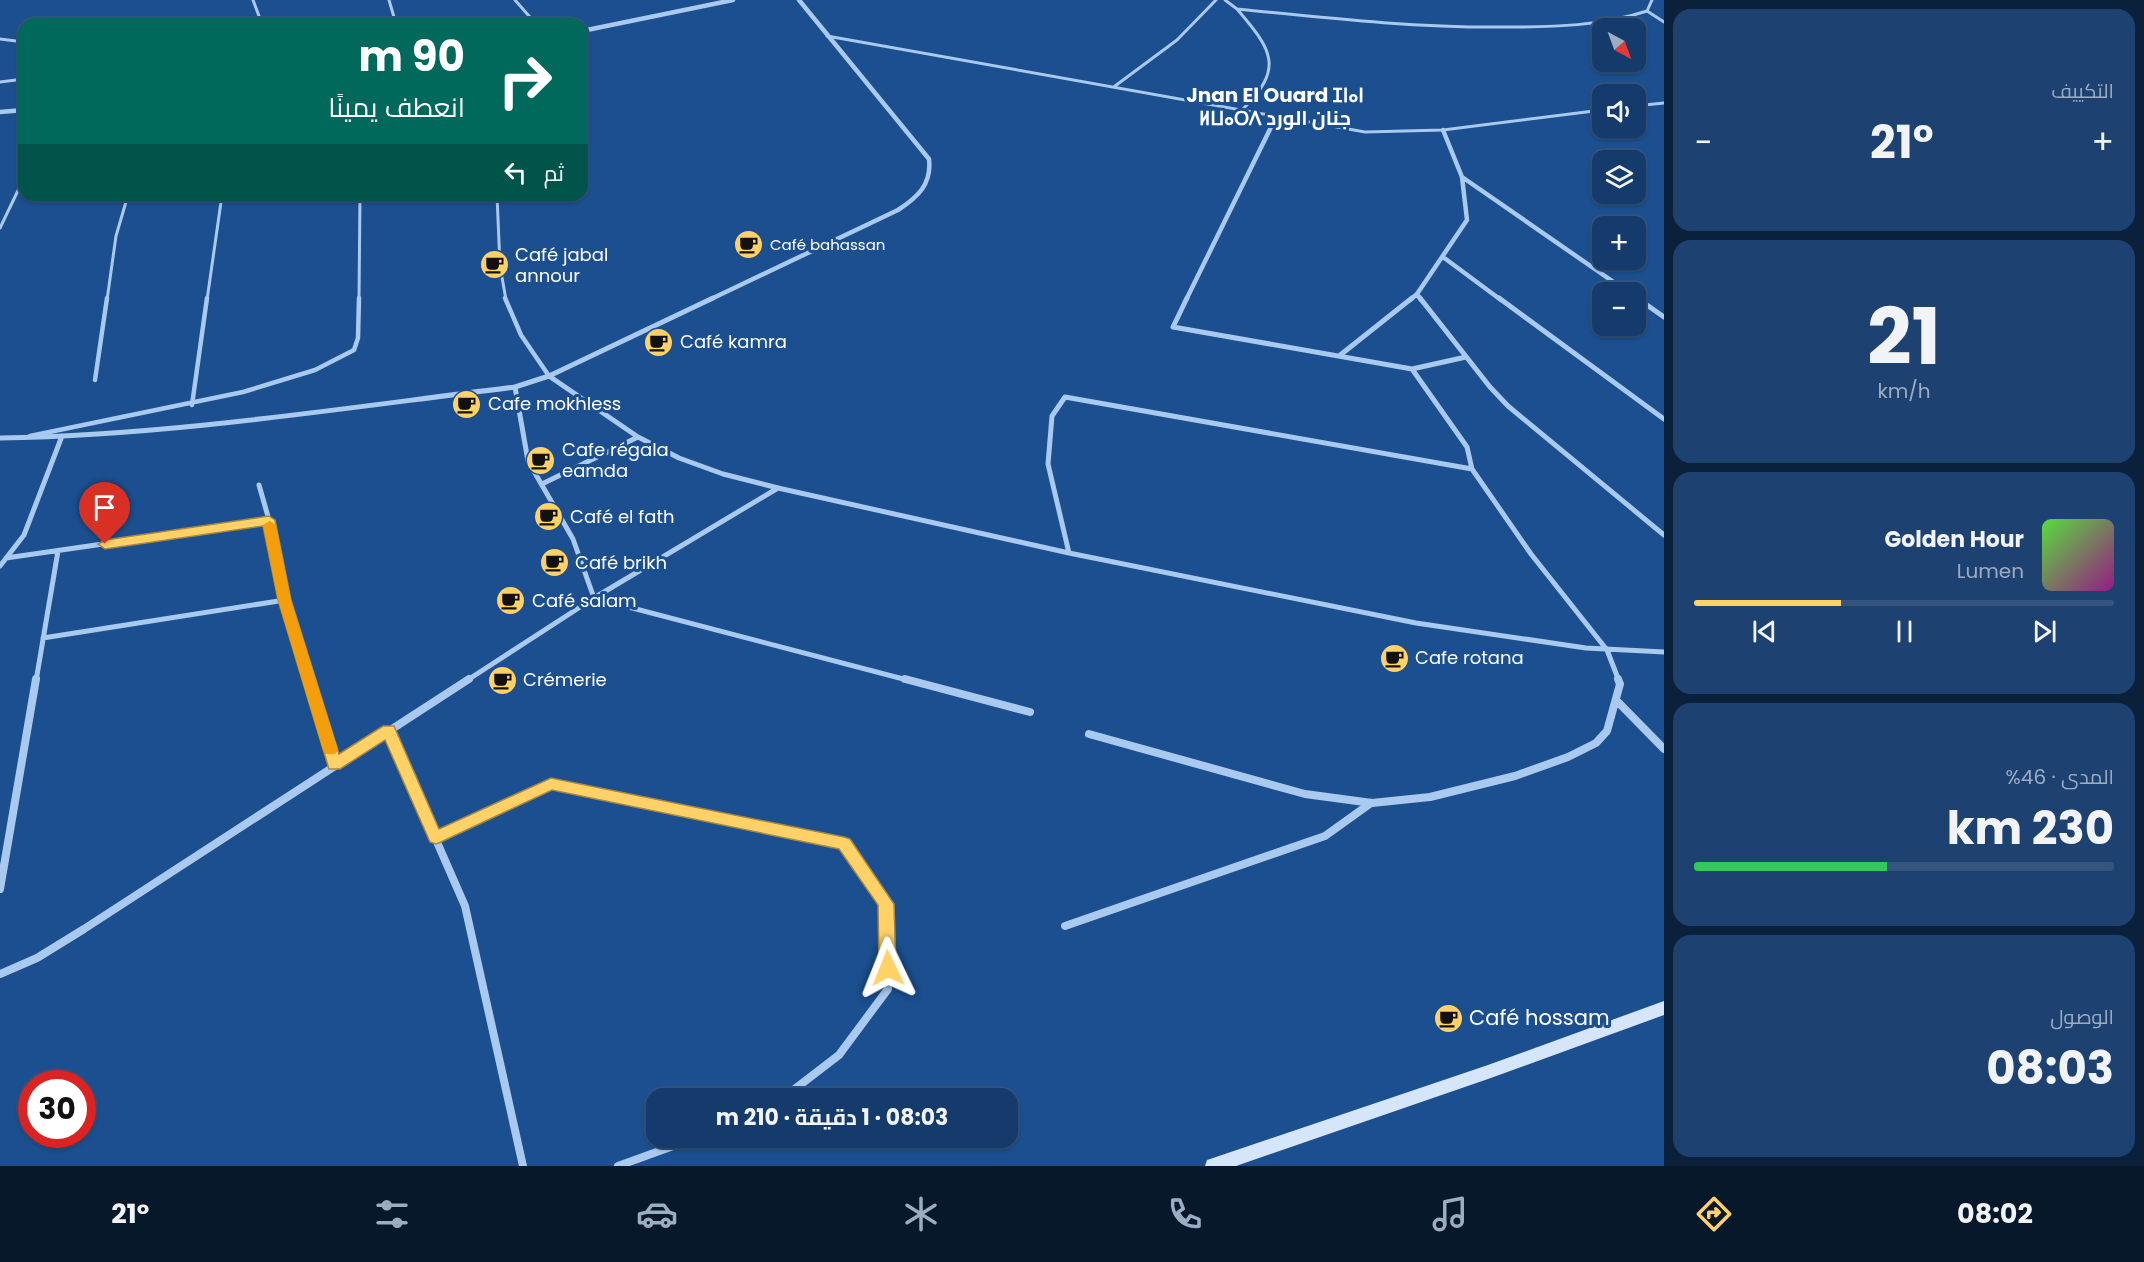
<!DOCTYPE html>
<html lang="ar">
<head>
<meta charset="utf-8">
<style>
	body { margin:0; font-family:Poppins,Cairo,"Noto Sans Tifinagh",sans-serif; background:#1d4271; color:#f1f3f6; direction:rtl; height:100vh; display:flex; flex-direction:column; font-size:22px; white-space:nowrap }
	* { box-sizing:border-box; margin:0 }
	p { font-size:20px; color:#9dadc1 }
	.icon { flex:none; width:33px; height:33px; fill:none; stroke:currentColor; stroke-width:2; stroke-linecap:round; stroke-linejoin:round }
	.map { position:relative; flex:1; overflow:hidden; direction:ltr }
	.side { display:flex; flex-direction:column; gap:9px; padding:9px; background:#0b203b; width:480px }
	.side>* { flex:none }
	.banner { position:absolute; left:18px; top:18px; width:570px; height:183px; border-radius:18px; box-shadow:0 2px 4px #0004,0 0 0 2px #33557e; direction:rtl; background:#00695c; color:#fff; overflow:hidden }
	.needle { width:39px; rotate:139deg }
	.controls { position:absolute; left:1592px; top:18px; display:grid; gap:12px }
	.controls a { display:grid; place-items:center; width:54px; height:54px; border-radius:12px; background:#143b6b; box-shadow:0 2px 4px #0004,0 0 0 2px #33557e; font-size:30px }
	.speed { position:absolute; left:18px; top:1070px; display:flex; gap:12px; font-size:30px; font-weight:700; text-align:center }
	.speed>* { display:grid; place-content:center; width:78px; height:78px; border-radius:50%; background:#143b6b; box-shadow:0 2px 4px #0004,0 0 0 2px #33557e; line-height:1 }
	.speed .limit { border:9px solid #d22; background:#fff; color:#111 }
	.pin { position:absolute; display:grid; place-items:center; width:51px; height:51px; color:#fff; margin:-62px -26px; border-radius:50% 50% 50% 0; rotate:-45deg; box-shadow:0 0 6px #0007 }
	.pin .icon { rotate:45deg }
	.me { position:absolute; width:66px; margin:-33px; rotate:358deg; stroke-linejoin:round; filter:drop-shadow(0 0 4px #0008) }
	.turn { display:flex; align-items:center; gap:21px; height:126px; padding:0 24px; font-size:27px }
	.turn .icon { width:78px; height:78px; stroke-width:2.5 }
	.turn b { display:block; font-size:42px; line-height:51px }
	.then { display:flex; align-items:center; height:57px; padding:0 24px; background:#0003; gap:12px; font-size:22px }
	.big { font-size:45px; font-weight:700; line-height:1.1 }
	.side .widget { flex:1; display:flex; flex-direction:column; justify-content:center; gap:9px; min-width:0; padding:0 21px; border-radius:18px; background:#1d4271 }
	.side .dial { align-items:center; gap:0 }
	.dial b { font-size:78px; line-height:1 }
	.song { display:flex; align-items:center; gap:18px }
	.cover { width:72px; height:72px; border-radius:9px; background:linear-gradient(135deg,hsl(110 70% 55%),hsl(310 70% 35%)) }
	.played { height:6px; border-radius:3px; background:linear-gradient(90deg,#ffd166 35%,#33557e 35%) }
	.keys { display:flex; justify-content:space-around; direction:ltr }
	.heat { display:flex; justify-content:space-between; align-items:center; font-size:33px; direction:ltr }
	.charge { height:9px; border-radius:4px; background:linear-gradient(90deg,#34c759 46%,#33557e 0) }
	.trip { position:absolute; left:646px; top:1088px; width:372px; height:60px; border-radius:18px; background:#143b6b; box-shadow:0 2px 4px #0004,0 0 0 2px #33557e; font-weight:700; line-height:60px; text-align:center; direction:rtl }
	.dock { display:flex; height:96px; justify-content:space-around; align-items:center; background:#08182b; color:#9dadc1 }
	.dock .icon { width:42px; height:42px }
	.dock .on { color:#ffd166 }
	.dock b { font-size:27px; color:#f1f3f6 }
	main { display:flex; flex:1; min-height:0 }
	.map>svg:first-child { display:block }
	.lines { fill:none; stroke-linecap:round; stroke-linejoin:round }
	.lane-far1 { stroke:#a9c9ee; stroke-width:3 }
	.lane { stroke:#a9c9ee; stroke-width:4.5 }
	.street-far2 { stroke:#a9c9ee; stroke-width:4.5 }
	.street-far1 { stroke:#a9c9ee; stroke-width:5 }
	.street { stroke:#a9c9ee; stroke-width:8 }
	.secondary { fill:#d6e6fa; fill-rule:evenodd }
	.route { fill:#ffd166; stroke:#a68842; stroke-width:1.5 }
	.slow { fill:#f59e0b }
	.labels { text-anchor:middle; stroke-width:6; stroke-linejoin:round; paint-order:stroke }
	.far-poi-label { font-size:15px; fill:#fff; stroke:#1b4f8f; text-anchor:start }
	.poi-label { font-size:18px; fill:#fff; stroke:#1b4f8f; text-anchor:start }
	.far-district-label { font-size:20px; font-weight:bold; fill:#fff; stroke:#1b4f8f }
	.near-poi-label { font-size:21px; fill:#fff; stroke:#1b4f8f; text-anchor:start }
</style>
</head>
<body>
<main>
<section class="side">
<div class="widget"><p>التكييف</p>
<div class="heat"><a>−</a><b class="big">21°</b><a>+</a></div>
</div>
<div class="widget dial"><b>21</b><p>km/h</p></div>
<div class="widget">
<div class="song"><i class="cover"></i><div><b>Golden Hour</b><p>Lumen</p></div></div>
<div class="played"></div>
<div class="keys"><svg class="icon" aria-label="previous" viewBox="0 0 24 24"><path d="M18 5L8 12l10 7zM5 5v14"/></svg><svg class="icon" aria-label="pause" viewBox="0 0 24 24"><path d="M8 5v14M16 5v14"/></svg><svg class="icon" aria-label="next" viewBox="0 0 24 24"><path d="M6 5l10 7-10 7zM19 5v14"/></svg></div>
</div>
<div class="widget"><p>المدى · 46%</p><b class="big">230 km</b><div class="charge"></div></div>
<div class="widget"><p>الوصول</p><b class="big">08:03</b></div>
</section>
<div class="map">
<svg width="1664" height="1166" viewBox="0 0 1664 1166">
	<rect width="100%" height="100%" fill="#1b4f8f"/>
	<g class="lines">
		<path class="lane-far1" d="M253,0L262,24
			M389,0L396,24
			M515,0L536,24
			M1225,0L1237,9C1327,18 1416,28 1507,27C1555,27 1601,26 1647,11
			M1652,0L1647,11L1664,22
			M1237,9C1272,50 1285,68 1242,110
			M827,36L1365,132L1443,130L1602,110
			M0,39L24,42
			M0,82L24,79
			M1115,86L1177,40L1216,0
			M1635,106L1664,103
			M497,195L500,266L506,300
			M0,228L24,178
			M107,300L116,236L128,195
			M207,300L222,195
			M359,300L360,195"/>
		<path class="lane" d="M505,298L521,335L549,376
			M95,380L107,298
			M192,405L207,298
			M30,436L243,392L315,370L354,350L358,338L359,298"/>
		<path class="street-far2" d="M582,31L733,0
			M0,112L24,110
			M1462,177L1628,292
			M1443,257L1501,300
			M1417,294L1421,300
			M1635,297L1639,300
			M709,300L898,210C918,197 932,184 929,159L799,0
			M1186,300L1276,117
			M1410,300L1417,294L1467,220L1462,177L1443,130"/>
		<path class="street-far1" d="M1187,298L1173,327L1412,369L1467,447L1472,469
			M1420,298L1490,387L1508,406L1664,535
			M1499,298L1664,419
			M1637,298L1664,317
			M1339,356L1412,298
			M1412,369L1466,357
			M549,376L638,437L679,458L723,474L778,488L1069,553L1416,623L1586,648L1664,652
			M515,387L528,461L573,539L594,598L911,681
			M0,438C173,435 343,408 515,387L549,376L713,298
			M542,484L638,437
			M259,485L269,520L285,600L309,681
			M1069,553L1048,464L1052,416L1065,397L1472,469L1531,554L1607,650L1619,681
			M6,558L269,520
			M0,566L24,535L62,436
			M43,638L285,600
			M36,681L58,551
			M466,681L594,598L778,488"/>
		<path class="street" d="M309,679L335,765
			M905,679L1030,712
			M1617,701L1664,749
			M388,730L465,906L523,1166
			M1089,734L1305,794L1372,803L1430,797L1515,776L1568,757L1596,743L1607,731L1620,684L1618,679
			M436,838L551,784L844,844L886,904L888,989L839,1055L783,1098
			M0,889L36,679
			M1065,926L1325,836L1371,803
			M0,974L37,958L84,929L469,679
			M618,1166L698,1137"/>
		<path class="secondary" d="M1664,1001V1015L1488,1079L1236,1166H1205L1207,1160L1213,1158L1488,1065Z"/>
	</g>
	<path class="route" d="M269,516L275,520L291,600L339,754L383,726H394L439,829L551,778L844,837L850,839L894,904L896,968L894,973L888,975L882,973L879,968L878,905L839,849L552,790L441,842L436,844L430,842L385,740L340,769H329L278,600L263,526L105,549L98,544L105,540Z"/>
	<path class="slow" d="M270,521L276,525L291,600L338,750L335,754H325L323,750L278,600L263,525Z"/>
	<defs>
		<symbol id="cafe-disc" viewBox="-11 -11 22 22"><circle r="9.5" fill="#ffd166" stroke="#1b4f8f"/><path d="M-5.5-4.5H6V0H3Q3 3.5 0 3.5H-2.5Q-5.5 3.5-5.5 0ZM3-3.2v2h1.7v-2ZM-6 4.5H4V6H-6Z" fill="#111"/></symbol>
	</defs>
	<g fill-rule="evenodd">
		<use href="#cafe-disc" x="732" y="228" width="33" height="33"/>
		<use href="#cafe-disc" x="478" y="248" width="33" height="33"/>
		<use href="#cafe-disc" x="642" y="326" width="33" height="33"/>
		<use href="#cafe-disc" x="450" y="388" width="33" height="33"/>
		<use href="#cafe-disc" x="524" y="444" width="33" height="33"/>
		<use href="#cafe-disc" x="532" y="500" width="33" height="33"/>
		<use href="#cafe-disc" x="538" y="546" width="33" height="33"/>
		<use href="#cafe-disc" x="494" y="584" width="33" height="33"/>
		<use href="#cafe-disc" x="1378" y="642" width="33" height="33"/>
		<use href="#cafe-disc" x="486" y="664" width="33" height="33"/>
		<use href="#cafe-disc" x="1432" y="1002" width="33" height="33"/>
	</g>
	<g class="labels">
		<g class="far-poi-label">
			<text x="770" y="250">Café bahassan</text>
		</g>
		<g class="poi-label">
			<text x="515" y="261">Café jabal<tspan x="515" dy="21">annour</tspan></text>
			<text x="680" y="348">Café kamra</text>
			<text x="488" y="410">Cafe mokhless</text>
			<text x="562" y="456">Cafe régala<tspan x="562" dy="21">eamda</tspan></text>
			<text x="570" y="523">Café el fath</text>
			<text x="575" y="569">Café brikh</text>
			<text x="532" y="607">Café salam</text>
			<text x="1415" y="664">Cafe rotana</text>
			<text x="523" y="686">Crémerie</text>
		</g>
		<g class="far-district-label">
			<text x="1275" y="102">Jnan El Ouard ⵊⵏⴰⵏ<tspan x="1275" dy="23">ⵍⵡⴰⵔⴷ جنان الورد</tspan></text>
		</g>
		<g class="near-poi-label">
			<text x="1469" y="1025">Café hossam</text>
		</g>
	</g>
</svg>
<div class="controls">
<a><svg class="needle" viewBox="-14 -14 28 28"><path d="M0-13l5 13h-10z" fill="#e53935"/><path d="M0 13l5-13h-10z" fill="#9dadc1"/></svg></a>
<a><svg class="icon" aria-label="sound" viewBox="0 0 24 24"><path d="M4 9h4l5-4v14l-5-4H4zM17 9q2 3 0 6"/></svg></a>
<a><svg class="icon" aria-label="layers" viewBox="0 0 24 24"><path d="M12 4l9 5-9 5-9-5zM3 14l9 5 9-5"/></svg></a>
<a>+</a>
<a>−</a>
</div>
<div class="speed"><div class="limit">30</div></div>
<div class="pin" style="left:105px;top:544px;background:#d93025"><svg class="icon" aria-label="arrive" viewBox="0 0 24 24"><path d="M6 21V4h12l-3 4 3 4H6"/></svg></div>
<svg class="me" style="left:888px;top:968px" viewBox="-20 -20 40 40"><path d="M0-17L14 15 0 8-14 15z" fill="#ffd166" stroke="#fff" stroke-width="4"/></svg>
<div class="trip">08:03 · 1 دقيقة · 210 m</div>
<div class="banner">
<div class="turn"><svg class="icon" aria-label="right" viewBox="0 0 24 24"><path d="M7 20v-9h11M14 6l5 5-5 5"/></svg><div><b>90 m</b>انعطف يمينًا</div></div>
<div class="then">ثم<svg class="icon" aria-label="left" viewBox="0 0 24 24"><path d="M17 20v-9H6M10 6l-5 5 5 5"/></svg></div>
</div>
</div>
</main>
<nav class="dock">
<b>08:02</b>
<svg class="icon on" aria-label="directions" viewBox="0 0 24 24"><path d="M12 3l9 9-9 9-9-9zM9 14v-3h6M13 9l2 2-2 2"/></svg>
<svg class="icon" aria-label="music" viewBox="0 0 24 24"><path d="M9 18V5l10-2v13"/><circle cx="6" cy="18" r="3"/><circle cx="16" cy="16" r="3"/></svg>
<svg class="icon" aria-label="phone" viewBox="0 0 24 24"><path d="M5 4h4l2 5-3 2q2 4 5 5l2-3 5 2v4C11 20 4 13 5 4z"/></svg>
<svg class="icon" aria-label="climate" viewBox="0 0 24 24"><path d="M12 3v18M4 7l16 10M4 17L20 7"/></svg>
<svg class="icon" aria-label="car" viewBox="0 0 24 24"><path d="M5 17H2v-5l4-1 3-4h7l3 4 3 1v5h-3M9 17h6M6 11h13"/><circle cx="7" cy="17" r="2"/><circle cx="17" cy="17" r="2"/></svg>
<svg class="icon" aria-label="filters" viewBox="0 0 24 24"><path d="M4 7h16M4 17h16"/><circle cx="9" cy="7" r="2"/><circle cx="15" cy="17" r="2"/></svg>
<b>21°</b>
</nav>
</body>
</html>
